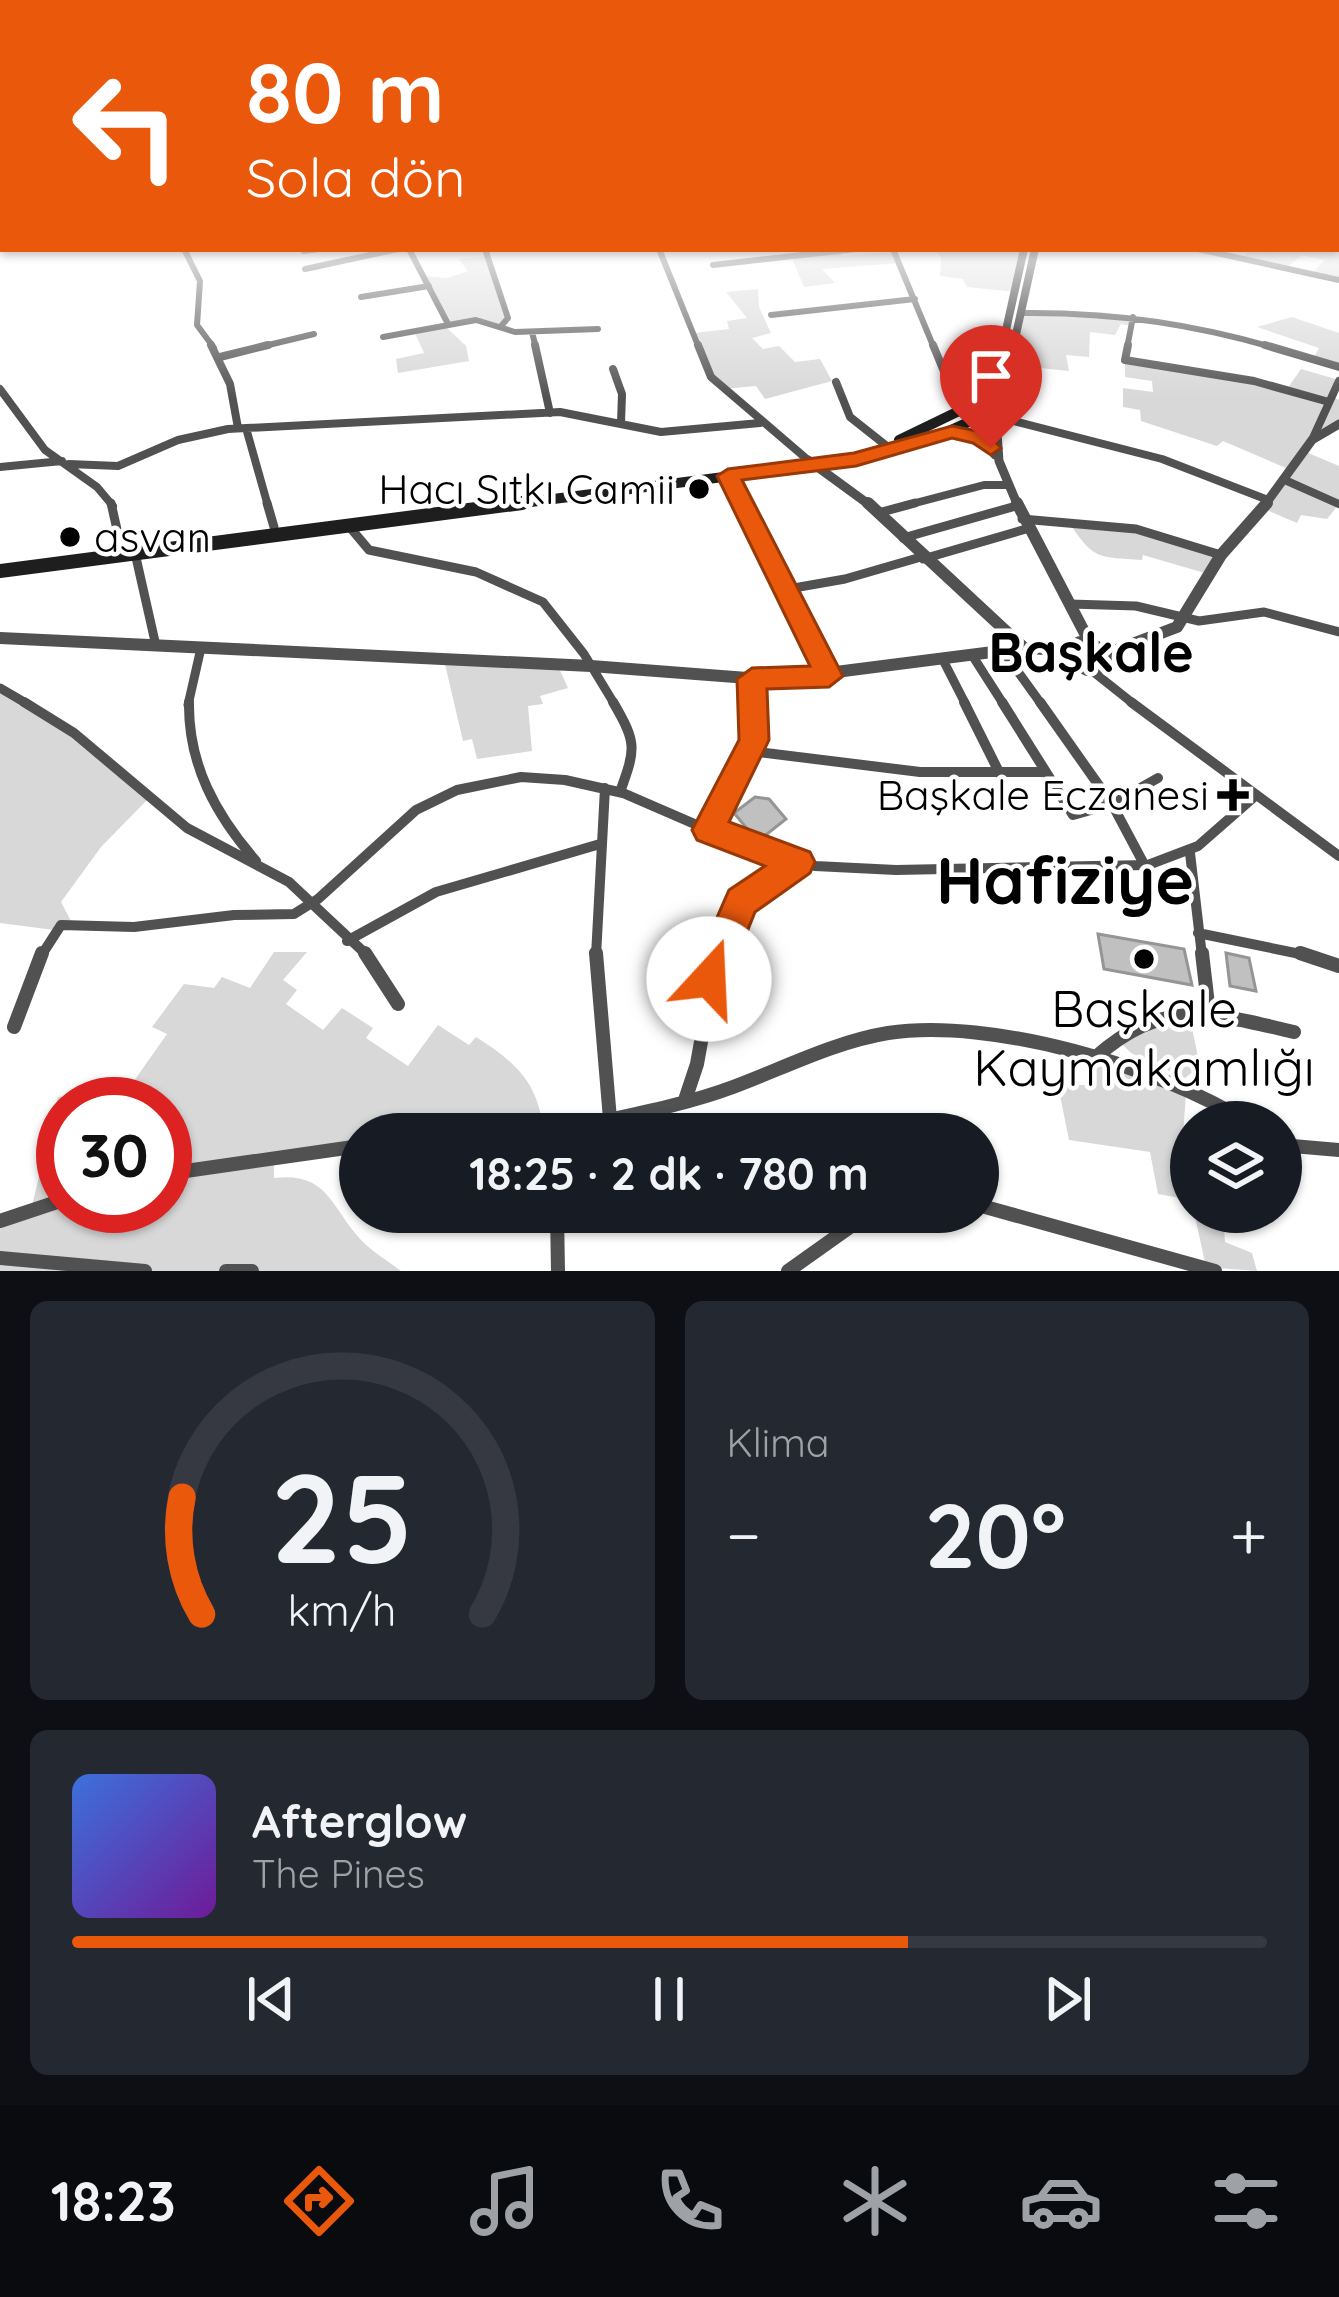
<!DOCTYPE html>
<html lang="tr">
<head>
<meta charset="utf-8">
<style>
	body { margin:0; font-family:Quicksand,sans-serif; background:#242831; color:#f1f3f6; height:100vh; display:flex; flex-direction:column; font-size:45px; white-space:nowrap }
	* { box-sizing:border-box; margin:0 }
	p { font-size:39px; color:#9ea1a6 }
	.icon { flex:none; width:66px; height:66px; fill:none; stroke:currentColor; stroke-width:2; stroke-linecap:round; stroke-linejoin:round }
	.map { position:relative; height:1271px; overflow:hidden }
	.details { display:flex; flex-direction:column; gap:30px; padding:30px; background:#0d0f14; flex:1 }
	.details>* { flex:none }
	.top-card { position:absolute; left:0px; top:0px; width:1341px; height:252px; box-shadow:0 3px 9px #0004; background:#ea580c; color:#fff; overflow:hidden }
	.controls { position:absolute; left:1170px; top:1101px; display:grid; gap:24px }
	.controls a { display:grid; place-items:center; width:132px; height:132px; border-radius:50%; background:#171b24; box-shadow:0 3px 9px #0004; font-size:60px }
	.speed { position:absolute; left:36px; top:1077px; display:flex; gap:24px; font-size:60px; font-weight:700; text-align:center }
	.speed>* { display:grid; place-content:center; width:156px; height:156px; border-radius:50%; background:#171b24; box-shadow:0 3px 9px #0004; line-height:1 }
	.speed .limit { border:18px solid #d22; background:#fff; color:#111 }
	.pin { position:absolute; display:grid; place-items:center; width:102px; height:102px; color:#fff; margin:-123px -51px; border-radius:50% 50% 50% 0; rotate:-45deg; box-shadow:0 0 12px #0007 }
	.pin .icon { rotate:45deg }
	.me { position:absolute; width:132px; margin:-66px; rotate:20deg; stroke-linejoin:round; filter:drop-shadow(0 0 9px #0008) }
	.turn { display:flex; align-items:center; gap:42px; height:252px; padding:0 48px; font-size:54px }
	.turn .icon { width:156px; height:156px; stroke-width:2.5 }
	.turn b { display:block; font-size:84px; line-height:102px }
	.big { font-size:90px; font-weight:700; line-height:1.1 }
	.details .tile { flex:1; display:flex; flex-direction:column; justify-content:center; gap:18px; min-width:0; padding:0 42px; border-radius:18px; background:#242831 }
	.details .dial { align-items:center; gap:0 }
	.dial svg { height:312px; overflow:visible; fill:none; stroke:#363941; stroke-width:7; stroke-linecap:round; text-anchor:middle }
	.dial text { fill:#f1f3f6; stroke:none }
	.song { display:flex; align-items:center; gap:36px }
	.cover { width:144px; height:144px; border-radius:18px; background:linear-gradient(135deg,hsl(220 70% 55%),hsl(280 70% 35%)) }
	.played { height:12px; border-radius:6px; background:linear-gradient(90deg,#ea580c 70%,#363941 70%) }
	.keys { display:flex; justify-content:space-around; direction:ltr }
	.heat { display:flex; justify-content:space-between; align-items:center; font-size:66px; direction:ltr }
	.details .tiles { flex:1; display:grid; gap:30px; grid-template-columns:1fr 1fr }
	.tile:last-child { grid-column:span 2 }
	.trip { position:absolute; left:339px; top:1113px; width:660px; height:120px; border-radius:60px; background:#171b24; box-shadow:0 3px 9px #0004; font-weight:700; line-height:120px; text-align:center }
	.menu { display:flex; height:192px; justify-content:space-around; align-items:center; background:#090b0e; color:#9ea1a6 }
	.menu .icon { width:84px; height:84px }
	.menu .active { color:#ea580c }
	.menu b { font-size:54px; color:#f1f3f6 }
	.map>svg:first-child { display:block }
	.green { fill:#d8d8d8; fill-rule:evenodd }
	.building { fill:#c0c0c0; stroke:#959595; stroke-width:3 }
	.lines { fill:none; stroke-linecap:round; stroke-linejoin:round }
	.minor-far4 { stroke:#515151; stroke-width:6 }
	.minor-far3 { stroke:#515151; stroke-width:8 }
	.minor-far2 { stroke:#515151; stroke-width:9 }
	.minor-far1 { stroke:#515151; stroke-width:10 }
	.minor { stroke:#515151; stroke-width:14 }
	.tertiary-far1 { stroke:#515151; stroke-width:9 }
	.tertiary { stroke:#515151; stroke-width:12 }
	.secondary-far2 { stroke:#1e1e1e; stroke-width:8 }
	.secondary-far1 { stroke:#1e1e1e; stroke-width:10 }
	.secondary { stroke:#1e1e1e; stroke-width:14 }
	.route { fill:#ea580c; stroke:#983908; stroke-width:3 }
	.poi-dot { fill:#000; stroke:#fff; stroke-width:4.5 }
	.labels { text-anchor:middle; stroke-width:9; stroke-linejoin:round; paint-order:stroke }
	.poi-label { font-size:42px; fill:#000; stroke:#fff; text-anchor:end }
	.near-poi-label { font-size:51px; fill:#000; stroke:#fff }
	.district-label { font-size:54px; font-weight:bold; fill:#000; stroke:#fff }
	.near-district-label { font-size:66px; font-weight:bold; fill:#000; stroke:#fff }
</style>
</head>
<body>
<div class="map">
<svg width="1339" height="1271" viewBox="0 0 1339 1271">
	<rect width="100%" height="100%" fill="#fff"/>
	<path class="green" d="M1339,225V280L1311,274L1325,260L1302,255L1286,268L1242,258L1251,249H1338Z
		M934,249H1024L1016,292L967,287L963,279L940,276L941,257Z
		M837,251L842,256L894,252L899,263L822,269L835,283L804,287L791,256Z
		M488,256L508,320L502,325L476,320L448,324L425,276L447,278L468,271L459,259Z
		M758,289L759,307L771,333L752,338L763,349L779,346L795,362L820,359L832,381L765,399L756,386L723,389L711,377L694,333L729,329L727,321L747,318L726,292Z
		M1101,312L1133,317L1131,326L1121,324L1115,335L1090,332L1089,357L1066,355L1069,371L1010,365L1023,313Z
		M1292,317L1339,333V367L1313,359L1319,348L1257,327Z
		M444,325L466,346L469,361L398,373L396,359L424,353L414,331Z
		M1125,360L1287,389L1301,369L1339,380L1332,396L1339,400V424L1322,432L1306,452L1339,466V504L1327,519L1301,515L1297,523L1262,508L1293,471L1223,441L1217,446L1141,421L1140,410L1123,407V388L1153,392L1152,381L1125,377Z
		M1069,522L1110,525L1221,555L1208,574L1143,555L1142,560C1099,557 1093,560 1069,522Z
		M444,660L557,664L568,688L540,696L543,704L528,706L532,751L477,759L472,739L463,741Z
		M0,688L45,712L149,798L101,847L61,902L72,923L54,930L0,923Z
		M274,952H307L283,980L297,990L286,1004L323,1030L342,1008L373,1028L366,1038L408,1066L438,1025L469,1045L476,1037C517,1063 539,1083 544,1134H360V1146L274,1158V1178C329,1172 330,1207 362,1241C373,1252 388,1261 401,1271H0V1221L31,1210L58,1097L129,1088L167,1034L152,1027L184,984L214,988L222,977L250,988ZM63,1104H165V1206H63Z
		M1190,1019L1200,1066L1185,1078L1131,1053L1122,1044L1152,1023Z
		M1089,1054L1186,1094L1181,1164L1191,1169V1200L1158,1194L1150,1152L1069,1140L1058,1085H1095Z
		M1194,1212H1223L1225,1242L1252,1253L1257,1271L1206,1267Z"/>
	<path class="building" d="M755,797L769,799L786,819L762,838L754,837L734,813Z
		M1098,934L1184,949L1192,985L1104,969Z
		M1226,953L1249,958L1256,991L1230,986Z"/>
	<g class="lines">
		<path class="minor-far4" d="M184,249L200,281L197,325L214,348
			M409,249L448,324
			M485,249L508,318L502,325
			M659,249L699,348
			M893,249L934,348
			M1198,249L1339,280
			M304,251L318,249
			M713,265L856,249
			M305,269L398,249
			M361,297L429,286
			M1023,313C1111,312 1191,323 1275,348
			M771,315L915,299
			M532,332L536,348
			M383,337L476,320L515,332L598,329
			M256,348L314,334
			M1127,348L1133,317"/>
		<path class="minor-far3" d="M211,345L230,384L238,428
			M535,345L550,413
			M698,345L711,377L808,460
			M933,345L948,381L967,401
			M1128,345L1125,360L1254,381L1329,402
			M1265,345L1339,367
			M220,357L268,345
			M613,369L622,394L621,423
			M836,382L850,417L893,451
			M0,389L45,450L97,487L113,506
			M998,417L1162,459L1268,500
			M246,428L268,506
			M952,432L985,441
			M1312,440L1339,381
			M69,464L118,466L178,440L228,429L560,412L661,432L760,423
			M0,467L62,461
			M728,476L743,506
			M1287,481L1339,504
			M904,506L984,485H1007"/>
		<path class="minor-far2" d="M111,503L121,547
			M267,503L274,527
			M742,503L829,676
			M878,513L915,503
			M1022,519L1136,529L1221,555
			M348,525L369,550L476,572L543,602L584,654L615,705
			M903,538L1016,506
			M135,553L156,646
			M923,559L1026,529
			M788,589L845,579L921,557
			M1070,604L1136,606L1199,621L1264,612L1339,632
			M1003,651L1042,705
			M972,655L1004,705
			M943,660L966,705
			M1091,670L1135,705
			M752,679L753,705
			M0,688L29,705
			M188,705L201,648"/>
		<path class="minor-far1" d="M24,702L74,733L187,828L289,882L368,956
			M189,702C188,765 216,815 256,861
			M613,702C637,743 636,748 620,792
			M964,702L1000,774
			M1002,702L1073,815L1112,804L1158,778
			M1040,702L1112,804L1145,866
			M1131,702L1339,856
			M750,751L920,772H1045
			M708,830L754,740L753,702
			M1190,853L1202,956
			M1198,933L1310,956
			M347,941L436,892L600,844
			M41,956L61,925L134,927L234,915L294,914L318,899L416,810L457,790L521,777L565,780L623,793L743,845L815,866L896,870L1148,865L1198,846L1254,797
			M596,956L605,788
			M716,956C729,912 760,888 797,863"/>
		<path class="minor" d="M365,953L398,1004
			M596,953L610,1119
			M1202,953L1209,1013
			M1300,953L1339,966
			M14,1027L42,953
			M1096,1057C1164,997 1213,1013 1294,1032
			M685,1100L697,1064L717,953
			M449,1134H490
			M546,1134C607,1119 674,1109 733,1087C784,1068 834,1042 888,1033C991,1017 1160,1067 1247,1122
			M1281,1145L1339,1150
			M165,1174L360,1146
			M978,1205L1215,1271
			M557,1212L558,1271
			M0,1221L63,1200
			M0,1258L145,1271
			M226,1271H252
			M788,1271L871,1212"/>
		<path class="tertiary-far1" d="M996,419L999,461L1018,506
			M975,420L995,455
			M808,460L871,506
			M1264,506L1312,440L1339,424"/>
		<path class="tertiary" d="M868,503L1024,648
			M1017,503L1090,643
			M0,638L591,666L773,680L1024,648L1066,650
			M1080,642L1096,646L1108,659L1105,667L1087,670L1072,662L1067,648Z
			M1106,654L1177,627L1221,555L1267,503"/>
		<path class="secondary-far2" d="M1002,348L1024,249
			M1013,348L1035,249"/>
		<path class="secondary-far1" d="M973,400L997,371L1003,345
			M967,401L990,404L999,416L972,420L958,409Z
			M999,410L1014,345
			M899,440L959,411
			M499,506L840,462L924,442L973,420"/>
		<path class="secondary" d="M0,571L522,503"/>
	</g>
	<linearGradient id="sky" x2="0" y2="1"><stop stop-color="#8baccb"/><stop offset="0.55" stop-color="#fff"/><stop offset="1" stop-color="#fff" stop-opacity="0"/></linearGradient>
	<rect width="1339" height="399" fill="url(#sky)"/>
	<path class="route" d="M952,426L988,433L1001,448L991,455L973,443L952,438L856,466L742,480L843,676L829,687L767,689L769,740L729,822L810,852L815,862L810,873L755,912L723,992L709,997L696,992L690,979L729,890L765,866L697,840L692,830L739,740L737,679L752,668L810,666L717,476L728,469L854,453Z"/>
	<g class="poi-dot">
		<circle cx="699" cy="489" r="12"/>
		<circle cx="70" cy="537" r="12"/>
		<path d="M1227 777h12v12h12v12h-12v12h-12v-12h-12v-12h12z"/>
		<circle cx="1144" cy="959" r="12"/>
	</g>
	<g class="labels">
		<g class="poi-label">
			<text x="675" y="504">Hacı Sıtkı Camii</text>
			<text x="94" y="552" text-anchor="start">asvan</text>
			<text x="1209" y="810">Başkale Eczanesi</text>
		</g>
		<g class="near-poi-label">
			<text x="1144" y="1027">Başkale<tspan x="1144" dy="59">Kaymakamlığı</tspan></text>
		</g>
		<g class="district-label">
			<text x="1091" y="672">Başkale</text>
		</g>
		<g class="near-district-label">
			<text x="1065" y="904">Hafiziye</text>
		</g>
	</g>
</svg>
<div class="controls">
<a><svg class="icon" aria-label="layers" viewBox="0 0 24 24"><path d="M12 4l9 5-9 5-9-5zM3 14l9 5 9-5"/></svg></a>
</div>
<div class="speed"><div class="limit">30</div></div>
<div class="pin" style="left:991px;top:448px;background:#d93025"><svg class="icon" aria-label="arrive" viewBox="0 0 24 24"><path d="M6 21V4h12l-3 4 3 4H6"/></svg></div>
<svg class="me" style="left:709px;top:979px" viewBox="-20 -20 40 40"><circle r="19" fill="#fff"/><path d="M0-13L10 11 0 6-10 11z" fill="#ea580c"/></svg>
<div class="trip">18:25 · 2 dk · 780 m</div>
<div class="top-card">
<div class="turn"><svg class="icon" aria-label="left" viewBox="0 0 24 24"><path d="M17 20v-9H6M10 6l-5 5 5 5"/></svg><div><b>80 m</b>Sola dön</div></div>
</div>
</div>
<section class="details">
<div class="tiles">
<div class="tile dial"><svg viewBox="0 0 100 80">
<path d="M14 69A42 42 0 1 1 86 69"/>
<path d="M14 69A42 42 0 0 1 9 39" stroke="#ea580c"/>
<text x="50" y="56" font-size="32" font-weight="700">25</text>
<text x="50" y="72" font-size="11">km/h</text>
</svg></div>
<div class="tile"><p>Klima</p>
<div class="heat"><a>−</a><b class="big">20°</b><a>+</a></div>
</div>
<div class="tile">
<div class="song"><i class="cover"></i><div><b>Afterglow</b><p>The Pines</p></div></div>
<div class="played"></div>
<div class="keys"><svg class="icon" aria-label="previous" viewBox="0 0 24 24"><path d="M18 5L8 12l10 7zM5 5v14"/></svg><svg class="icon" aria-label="pause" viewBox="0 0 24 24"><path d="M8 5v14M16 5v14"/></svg><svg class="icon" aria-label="next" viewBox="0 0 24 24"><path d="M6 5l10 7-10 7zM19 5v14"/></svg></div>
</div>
</div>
</section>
<nav class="menu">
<b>18:23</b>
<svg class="icon active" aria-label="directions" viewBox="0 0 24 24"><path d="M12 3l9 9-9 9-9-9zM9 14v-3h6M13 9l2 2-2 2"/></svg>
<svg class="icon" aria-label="music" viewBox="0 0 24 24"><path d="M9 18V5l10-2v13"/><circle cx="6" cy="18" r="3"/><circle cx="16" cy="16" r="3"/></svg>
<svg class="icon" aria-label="phone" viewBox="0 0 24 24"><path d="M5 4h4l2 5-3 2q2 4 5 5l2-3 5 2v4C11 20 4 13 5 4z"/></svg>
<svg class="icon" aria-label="climate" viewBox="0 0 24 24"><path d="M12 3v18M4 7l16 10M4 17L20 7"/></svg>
<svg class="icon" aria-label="car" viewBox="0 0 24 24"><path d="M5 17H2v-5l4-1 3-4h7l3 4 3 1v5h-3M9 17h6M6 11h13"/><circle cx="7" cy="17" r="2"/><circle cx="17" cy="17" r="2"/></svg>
<svg class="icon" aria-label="filters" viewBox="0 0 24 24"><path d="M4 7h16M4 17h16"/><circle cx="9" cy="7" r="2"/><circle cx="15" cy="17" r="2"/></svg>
</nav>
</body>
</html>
